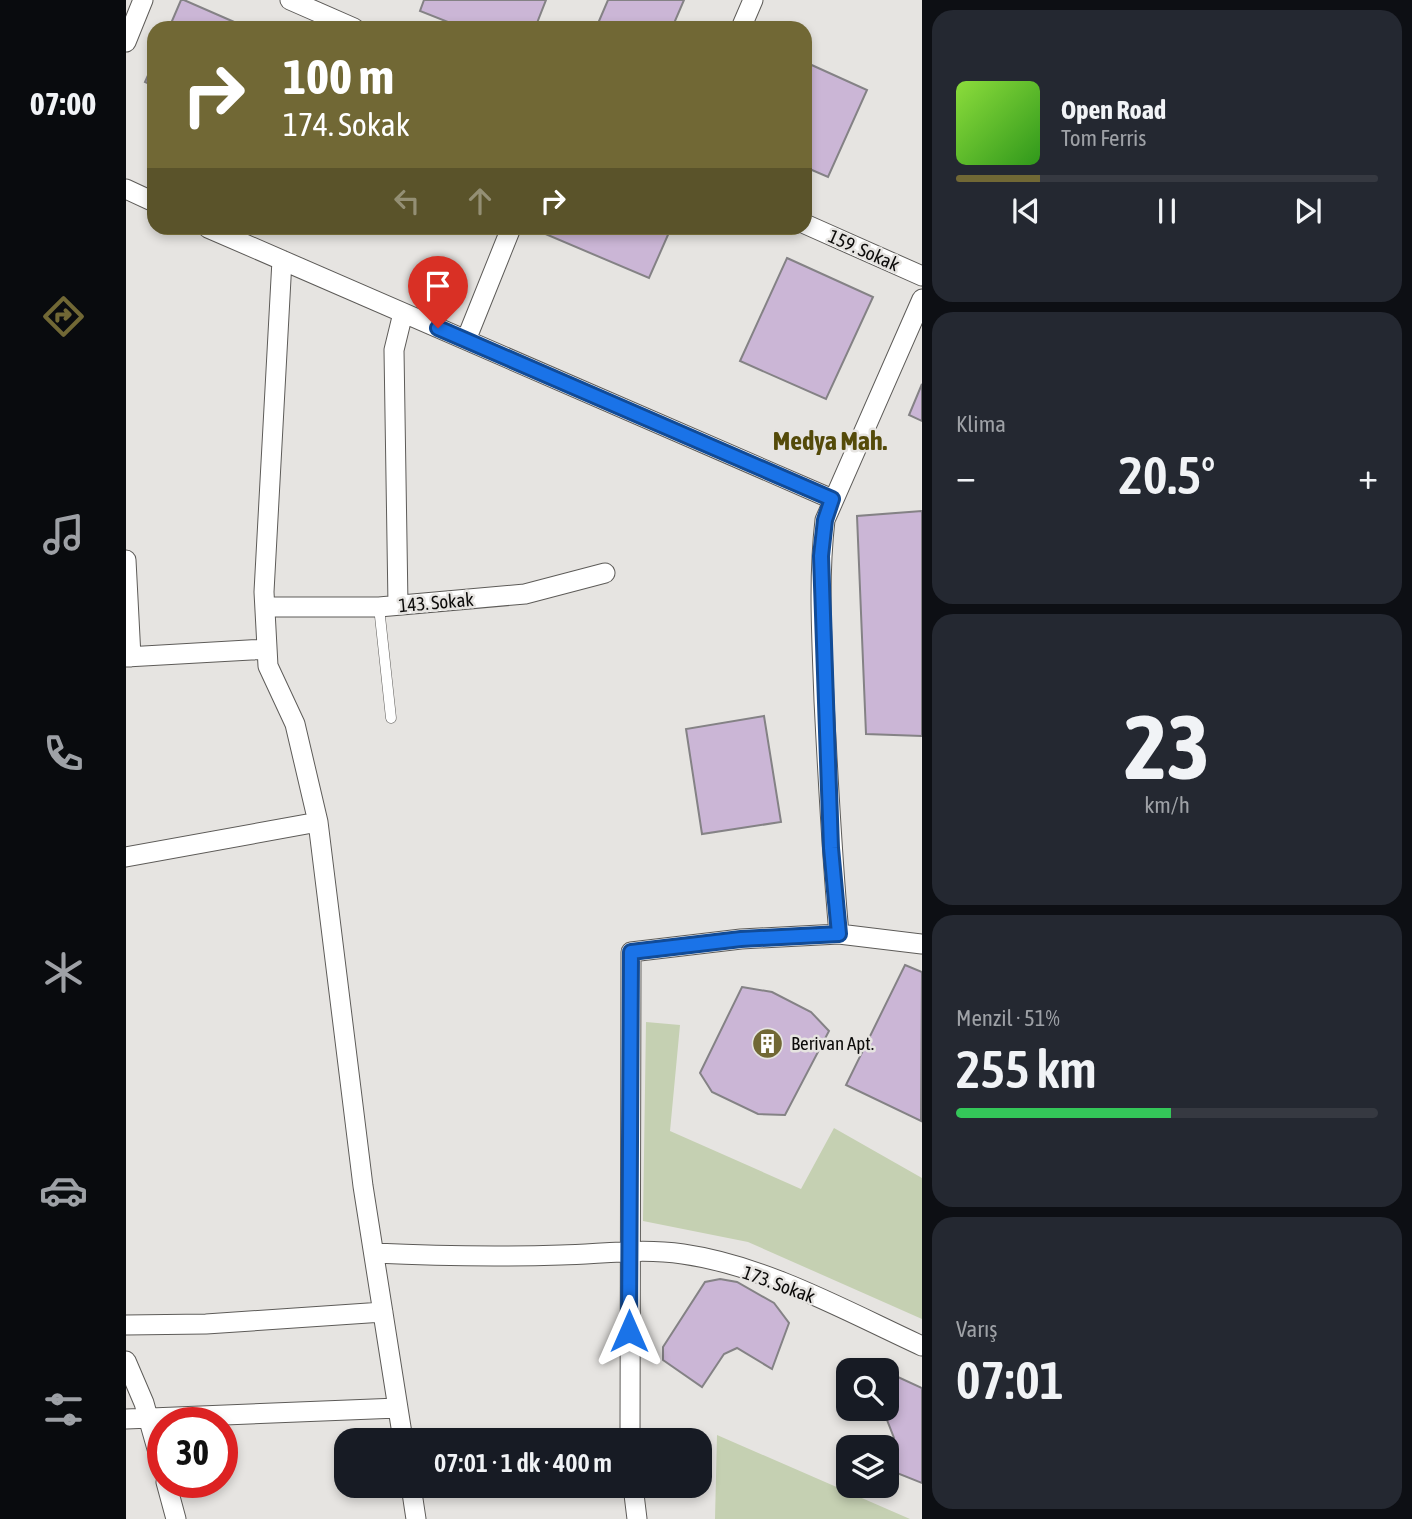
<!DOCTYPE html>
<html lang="tr">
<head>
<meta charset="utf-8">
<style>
	body { margin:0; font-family:"Asap Condensed",sans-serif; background:#242831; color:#f1f3f6; height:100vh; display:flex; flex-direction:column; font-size:26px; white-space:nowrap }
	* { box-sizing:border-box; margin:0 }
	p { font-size:23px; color:#9ea1a6 }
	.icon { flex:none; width:38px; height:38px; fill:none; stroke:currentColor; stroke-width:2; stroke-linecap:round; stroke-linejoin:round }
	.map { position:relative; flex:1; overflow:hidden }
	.drawer { display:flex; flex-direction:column; gap:10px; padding:10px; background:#0d0f14; width:490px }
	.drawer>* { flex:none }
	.hud { position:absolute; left:21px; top:21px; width:665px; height:214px; border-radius:21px; box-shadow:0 4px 10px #0003; background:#716835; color:#fff; overflow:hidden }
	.fabs { position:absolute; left:710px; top:1358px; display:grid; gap:14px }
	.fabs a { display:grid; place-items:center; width:63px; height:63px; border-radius:14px; background:#171b24; box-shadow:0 4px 10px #0003; font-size:35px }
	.speed { position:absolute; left:21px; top:1407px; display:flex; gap:14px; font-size:35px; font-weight:700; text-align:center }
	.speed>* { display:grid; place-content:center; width:91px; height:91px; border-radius:50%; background:#171b24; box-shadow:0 4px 10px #0003; line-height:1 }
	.speed .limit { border:10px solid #d22; background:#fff; color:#111 }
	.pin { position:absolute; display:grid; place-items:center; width:60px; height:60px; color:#fff; margin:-72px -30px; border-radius:50% 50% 50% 0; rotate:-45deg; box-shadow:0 0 7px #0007 }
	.pin .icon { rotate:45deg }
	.me { position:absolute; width:77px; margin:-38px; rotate:0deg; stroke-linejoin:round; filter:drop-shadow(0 0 5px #0008) }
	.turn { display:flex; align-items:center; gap:24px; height:147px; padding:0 21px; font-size:32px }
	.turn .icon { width:91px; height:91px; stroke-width:2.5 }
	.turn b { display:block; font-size:49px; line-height:60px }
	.lanes { display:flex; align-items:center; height:66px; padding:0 21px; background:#0003; justify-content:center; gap:35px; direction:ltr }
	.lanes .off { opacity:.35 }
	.big { font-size:52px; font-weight:600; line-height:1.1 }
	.drawer .card { flex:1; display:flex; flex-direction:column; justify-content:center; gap:10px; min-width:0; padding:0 24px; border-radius:21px; background:#242831 }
	.drawer .dial { align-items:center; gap:0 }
	.dial b { font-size:91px; line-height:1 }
	.song { display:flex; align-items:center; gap:21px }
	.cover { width:84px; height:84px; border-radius:10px; background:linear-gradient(135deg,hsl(90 70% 55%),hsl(110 70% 35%)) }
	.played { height:7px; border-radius:4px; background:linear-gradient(90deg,#716835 20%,#363941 20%) }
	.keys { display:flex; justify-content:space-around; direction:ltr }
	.heat { display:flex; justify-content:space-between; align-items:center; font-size:38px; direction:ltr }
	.charge { height:10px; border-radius:5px; background:linear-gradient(90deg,#34c759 51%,#363941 0) }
	.trip { position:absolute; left:208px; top:1428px; width:378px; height:70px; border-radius:21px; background:#171b24; box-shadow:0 4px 10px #0003; font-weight:600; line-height:70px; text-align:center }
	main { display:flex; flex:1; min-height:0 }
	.dock { display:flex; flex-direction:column; width:126px; justify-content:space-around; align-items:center; background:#090b0e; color:#9ea1a6 }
	.dock .icon { width:49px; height:49px }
	.dock .on { color:#716835 }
	.dock b { font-size:32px; color:#f1f3f6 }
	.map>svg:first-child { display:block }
	.green { fill:#c5d0b2 }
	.building { fill:#cbb6d6; stroke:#848285; stroke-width:2 }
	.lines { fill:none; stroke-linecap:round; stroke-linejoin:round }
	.service-casing { stroke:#5d5b58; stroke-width:11 }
	.minor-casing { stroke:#5d5b58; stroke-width:21 }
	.service { stroke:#fff; stroke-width:10 }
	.minor { stroke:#fff; stroke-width:19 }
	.route-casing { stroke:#114b97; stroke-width:18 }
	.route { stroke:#1a73e8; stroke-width:12 }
	.labels { text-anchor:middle; stroke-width:5; stroke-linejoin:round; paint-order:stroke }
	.street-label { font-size:19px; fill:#0c0b0a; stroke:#e6e4e1 }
	.poi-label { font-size:19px; fill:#0c0b0a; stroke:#e6e4e1; text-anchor:start }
	.district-label { font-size:26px; font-weight:bold; fill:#544a09; stroke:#e6e4e1 }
</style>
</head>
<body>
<main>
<nav class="dock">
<b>07:00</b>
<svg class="icon on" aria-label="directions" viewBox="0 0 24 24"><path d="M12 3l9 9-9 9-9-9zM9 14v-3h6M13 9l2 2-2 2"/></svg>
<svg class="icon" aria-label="music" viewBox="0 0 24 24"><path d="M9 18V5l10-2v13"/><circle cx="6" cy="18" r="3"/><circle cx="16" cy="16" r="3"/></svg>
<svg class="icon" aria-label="phone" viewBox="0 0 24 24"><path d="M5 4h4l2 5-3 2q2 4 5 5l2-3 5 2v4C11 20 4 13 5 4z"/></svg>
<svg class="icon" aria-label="climate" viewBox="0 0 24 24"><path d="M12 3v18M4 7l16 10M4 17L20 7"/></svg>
<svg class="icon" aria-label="car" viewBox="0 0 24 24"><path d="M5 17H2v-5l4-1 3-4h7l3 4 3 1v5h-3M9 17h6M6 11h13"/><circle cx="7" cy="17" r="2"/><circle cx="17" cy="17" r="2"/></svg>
<svg class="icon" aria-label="filters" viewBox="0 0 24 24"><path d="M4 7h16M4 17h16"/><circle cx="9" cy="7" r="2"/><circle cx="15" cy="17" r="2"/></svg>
</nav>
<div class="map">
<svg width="796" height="1519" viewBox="0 0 796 1519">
	<rect width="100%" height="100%" fill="#e6e4e1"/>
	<path class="green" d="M520,1022L554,1025L544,1131L675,1189L708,1128L796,1178V1319L622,1242L517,1221Z
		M591,1435L784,1519H589Z"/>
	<path class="building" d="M55,0H58L122,28H43Z
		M298,0H420L409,28H337L294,11Z
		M482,0H558L546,28H470Z
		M28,62V86L19,82Z
		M679,62L741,90L702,177L679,167Z
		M411,228H545L523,278L410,230Z
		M661,258L747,297L700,399L614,361Z
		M796,384V421L783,415Z
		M796,511V736L740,734L731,516Z
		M638,716L655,822L576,834L560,729Z
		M779,965L796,972L795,1121L720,1085Z
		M616,987L646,992L685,1012L703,1031L659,1115L632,1114L586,1092L574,1073Z
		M594,1279L611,1282L648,1303L663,1323L646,1369L611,1348L598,1354L576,1387L537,1360V1347L579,1282Z
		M761,1372L796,1388V1483L761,1469V1455L768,1438L761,1420L739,1412L740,1409H761Z"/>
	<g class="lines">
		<defs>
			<path id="service" d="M253,607L265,718"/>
			<path id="minor" d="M164,0L228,28
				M615,28L627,0
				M0,42L17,0
				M0,189L28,202
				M679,224L796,276
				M82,228L706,499
				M156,260L138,592L142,666L169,724L192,822L237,1186L277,1440
				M340,340L385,228
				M0,560L5,657
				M272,605L268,350L277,313
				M139,607H253L399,594L479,573
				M0,657L141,649
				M0,857L192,822
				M713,934C706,857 702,779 698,701C696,641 692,580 699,520L796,299
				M248,1253C310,1256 372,1257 435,1255C476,1254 515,1248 557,1254C640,1266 720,1311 796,1346
				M0,1325L80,1324L257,1312
				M0,1361L18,1403L37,1470
				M0,1419L272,1408
				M504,1440L505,952L615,939L713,934L796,944
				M40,1482L50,1519
				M285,1486L290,1519
				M507,1486L511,1519"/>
		</defs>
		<use href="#service" class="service-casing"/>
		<use href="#minor" class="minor-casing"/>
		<use href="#service" class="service"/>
		<use href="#minor" class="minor"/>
	</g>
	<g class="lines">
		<defs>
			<path id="route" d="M312,328L706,499L699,520L695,556L705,848L713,934L615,939L505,952L503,1331"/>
		</defs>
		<use href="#route" class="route-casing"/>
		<use href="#route" class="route"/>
	</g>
	<defs>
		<symbol id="building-disc" viewBox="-11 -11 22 22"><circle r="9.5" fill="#716835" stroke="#e6e4e1"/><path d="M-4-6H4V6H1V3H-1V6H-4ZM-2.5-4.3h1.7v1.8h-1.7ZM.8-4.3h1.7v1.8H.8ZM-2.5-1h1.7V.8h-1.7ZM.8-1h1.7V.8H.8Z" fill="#fff"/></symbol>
	</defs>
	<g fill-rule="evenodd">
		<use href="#building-disc" x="624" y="1026" width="35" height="35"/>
	</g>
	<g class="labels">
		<g class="street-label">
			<text transform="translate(738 250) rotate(24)" y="7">159. Sokak</text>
			<text transform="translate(310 602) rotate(-5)" y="7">143. Sokak</text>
			<text transform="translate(653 1284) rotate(20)" y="7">173. Sokak</text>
		</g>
		<g class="poi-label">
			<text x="665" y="1050">Berivan Apt.</text>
		</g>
		<g class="district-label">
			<text x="704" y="450">Medya Mah.</text>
		</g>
	</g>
</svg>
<div class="fabs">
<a><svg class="icon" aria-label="search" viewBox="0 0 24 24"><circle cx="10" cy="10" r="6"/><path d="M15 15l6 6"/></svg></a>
<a><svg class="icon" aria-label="layers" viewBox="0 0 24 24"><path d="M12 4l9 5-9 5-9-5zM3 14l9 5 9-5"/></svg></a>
</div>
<div class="speed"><div class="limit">30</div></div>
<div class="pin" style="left:312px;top:328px;background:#d93025"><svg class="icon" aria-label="arrive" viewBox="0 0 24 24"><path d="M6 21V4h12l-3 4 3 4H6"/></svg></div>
<svg class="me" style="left:503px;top:1331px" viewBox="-20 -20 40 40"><path d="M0-17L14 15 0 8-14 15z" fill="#1a73e8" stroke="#fff" stroke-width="4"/></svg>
<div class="trip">07:01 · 1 dk · 400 m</div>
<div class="hud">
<div class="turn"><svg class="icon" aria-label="right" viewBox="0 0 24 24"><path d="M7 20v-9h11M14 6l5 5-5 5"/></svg><div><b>100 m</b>174. Sokak</div></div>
<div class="lanes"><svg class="icon off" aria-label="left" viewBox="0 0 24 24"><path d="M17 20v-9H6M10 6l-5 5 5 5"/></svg><svg class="icon off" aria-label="ahead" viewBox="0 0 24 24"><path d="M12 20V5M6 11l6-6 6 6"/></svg><svg class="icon" aria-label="right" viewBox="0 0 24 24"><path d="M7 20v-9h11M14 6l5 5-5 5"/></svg></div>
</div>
</div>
<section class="drawer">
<div class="card">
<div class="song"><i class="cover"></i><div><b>Open Road</b><p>Tom Ferris</p></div></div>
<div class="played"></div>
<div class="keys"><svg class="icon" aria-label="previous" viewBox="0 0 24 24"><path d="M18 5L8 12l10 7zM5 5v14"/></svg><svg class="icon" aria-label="pause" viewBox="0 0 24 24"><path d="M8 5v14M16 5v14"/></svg><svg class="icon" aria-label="next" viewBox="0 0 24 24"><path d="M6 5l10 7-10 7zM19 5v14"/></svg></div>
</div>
<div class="card"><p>Klima</p>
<div class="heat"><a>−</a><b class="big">20.5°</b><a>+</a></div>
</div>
<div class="card dial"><b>23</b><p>km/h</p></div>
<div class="card"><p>Menzil · 51%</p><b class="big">255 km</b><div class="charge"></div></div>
<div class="card"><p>Varış</p><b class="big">07:01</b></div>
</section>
</main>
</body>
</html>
